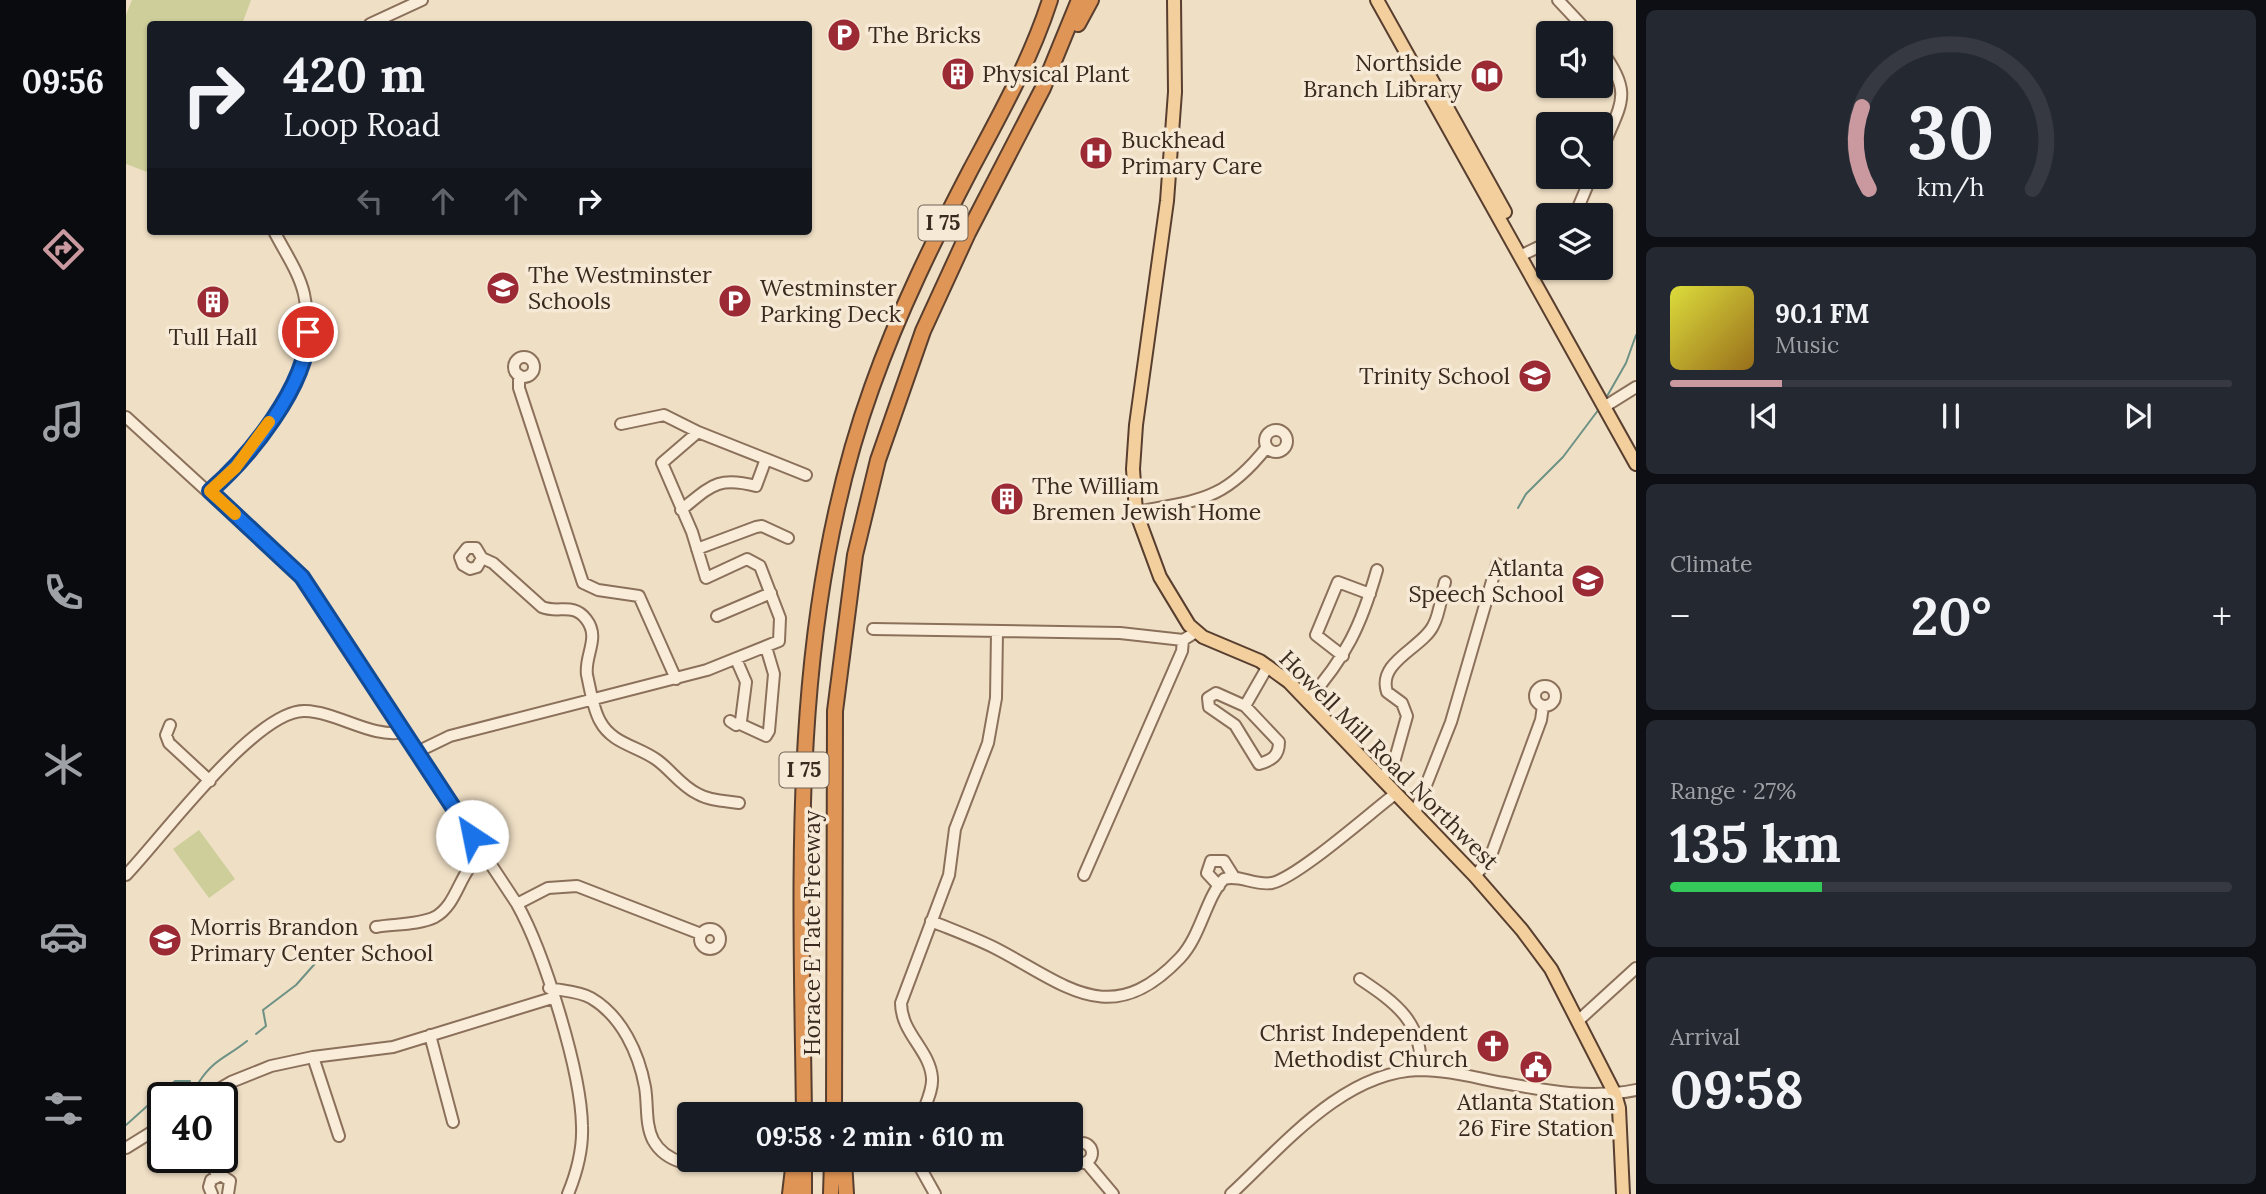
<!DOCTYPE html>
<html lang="en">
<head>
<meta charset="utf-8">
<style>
	body { margin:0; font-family:Lora,serif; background:#242831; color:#f1f3f6; height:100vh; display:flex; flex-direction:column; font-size:26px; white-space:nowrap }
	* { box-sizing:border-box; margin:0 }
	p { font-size:23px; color:#9ea1a6 }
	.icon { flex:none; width:38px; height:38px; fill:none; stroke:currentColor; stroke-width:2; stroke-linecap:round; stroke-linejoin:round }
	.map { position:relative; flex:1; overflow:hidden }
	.sheet { display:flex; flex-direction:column; gap:10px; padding:10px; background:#0d0f14; width:630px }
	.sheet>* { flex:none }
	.hud { position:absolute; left:21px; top:21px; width:665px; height:214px; border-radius:7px; box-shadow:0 2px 5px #0004; background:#171b24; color:#f1f3f6; overflow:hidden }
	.fabs { position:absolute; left:1410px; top:21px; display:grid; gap:14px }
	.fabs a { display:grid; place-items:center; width:77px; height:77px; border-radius:7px; background:#171b24; box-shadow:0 2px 5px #0004; font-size:35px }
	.speed { position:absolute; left:21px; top:1082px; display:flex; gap:14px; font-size:35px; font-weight:700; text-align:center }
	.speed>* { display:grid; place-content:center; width:91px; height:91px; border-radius:50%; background:#171b24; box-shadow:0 2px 5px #0004; line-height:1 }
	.speed .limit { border:4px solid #111; border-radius:10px; background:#fff; color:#111 }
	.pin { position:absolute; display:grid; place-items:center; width:60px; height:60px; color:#fff; margin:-30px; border:4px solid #fff; border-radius:50%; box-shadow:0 2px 7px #0007 }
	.me { position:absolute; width:77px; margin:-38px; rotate:326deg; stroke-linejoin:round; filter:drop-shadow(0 0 5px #0008) }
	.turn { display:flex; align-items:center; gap:24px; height:147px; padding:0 21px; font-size:32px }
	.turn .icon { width:91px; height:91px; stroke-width:2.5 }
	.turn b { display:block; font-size:49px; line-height:60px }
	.lanes { display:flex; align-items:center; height:66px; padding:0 21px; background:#0003; justify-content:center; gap:35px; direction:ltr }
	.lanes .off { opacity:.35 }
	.big { font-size:52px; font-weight:700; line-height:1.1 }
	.sheet .widget { flex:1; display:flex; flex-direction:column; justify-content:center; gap:10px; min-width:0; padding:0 24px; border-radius:10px; background:#242831 }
	.sheet .dial { align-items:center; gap:0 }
	.dial svg { height:182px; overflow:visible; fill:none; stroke:#363941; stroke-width:7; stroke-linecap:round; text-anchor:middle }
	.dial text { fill:#f1f3f6; stroke:none }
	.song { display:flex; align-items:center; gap:21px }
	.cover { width:84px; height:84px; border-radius:10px; background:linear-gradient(135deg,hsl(60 70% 55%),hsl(40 70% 35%)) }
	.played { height:7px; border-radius:4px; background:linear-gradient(90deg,#ca999f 20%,#363941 20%) }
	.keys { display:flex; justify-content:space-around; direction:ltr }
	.heat { display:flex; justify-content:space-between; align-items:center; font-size:38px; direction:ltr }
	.charge { height:10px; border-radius:5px; background:linear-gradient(90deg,#34c759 27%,#363941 0) }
	.trip { position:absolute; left:551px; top:1102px; width:406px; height:70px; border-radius:7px; background:#171b24; box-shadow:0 2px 5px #0004; font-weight:700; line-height:70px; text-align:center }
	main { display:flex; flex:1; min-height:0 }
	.dock { display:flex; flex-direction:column; width:126px; justify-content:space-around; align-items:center; background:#090b0e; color:#9ea1a6 }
	.dock .icon { width:49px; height:49px }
	.dock .on { color:#ca999f }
	.dock b { font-size:32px; color:#f1f3f6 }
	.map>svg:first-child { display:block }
	.green { fill:#cdce99 }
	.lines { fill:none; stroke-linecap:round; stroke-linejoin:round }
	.stream { stroke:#6d9185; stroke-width:2 }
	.minor-casing { stroke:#8b705b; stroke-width:14 }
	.major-casing { stroke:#583e2f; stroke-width:16 }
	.highway-casing { stroke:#583e2f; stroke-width:18 }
	.minor { stroke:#f9edd9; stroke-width:10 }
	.major { stroke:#f2cf9d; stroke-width:12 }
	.highway { stroke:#df9555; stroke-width:14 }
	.route-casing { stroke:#114b97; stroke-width:18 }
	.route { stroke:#1a73e8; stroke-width:12 }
	.slow { stroke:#f59e0b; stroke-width:12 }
	.labels { text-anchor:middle; stroke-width:7; stroke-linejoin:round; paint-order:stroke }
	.shield { fill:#f6e9d5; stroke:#726356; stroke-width:2 }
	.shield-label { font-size:21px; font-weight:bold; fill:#3a2a1f }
	.poi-label { font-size:23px; fill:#3a2a1f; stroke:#f6e9d5; text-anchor:start }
	.street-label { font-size:23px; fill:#3a2a1f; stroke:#f6e9d5 }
</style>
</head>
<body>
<main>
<nav class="dock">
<b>09:56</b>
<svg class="icon on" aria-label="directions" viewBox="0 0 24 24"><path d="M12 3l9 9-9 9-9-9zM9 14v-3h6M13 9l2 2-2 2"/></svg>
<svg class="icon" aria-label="music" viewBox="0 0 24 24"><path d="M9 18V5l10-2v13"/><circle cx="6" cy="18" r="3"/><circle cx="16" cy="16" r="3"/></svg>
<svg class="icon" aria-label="phone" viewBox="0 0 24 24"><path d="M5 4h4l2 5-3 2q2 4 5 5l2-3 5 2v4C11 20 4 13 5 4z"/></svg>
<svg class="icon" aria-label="climate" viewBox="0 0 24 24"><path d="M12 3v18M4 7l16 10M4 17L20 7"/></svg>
<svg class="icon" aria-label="car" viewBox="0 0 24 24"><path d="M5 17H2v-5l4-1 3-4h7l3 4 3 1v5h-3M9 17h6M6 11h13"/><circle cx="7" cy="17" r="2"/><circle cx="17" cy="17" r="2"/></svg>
<svg class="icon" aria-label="filters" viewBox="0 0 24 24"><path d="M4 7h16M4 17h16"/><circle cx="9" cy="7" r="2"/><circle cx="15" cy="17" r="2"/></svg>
</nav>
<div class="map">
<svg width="1510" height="1194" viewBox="0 0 1510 1194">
	<rect width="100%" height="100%" fill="#efdfc5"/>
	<path class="green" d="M6,0H125L116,24H24V173L0,164V15Z
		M73,830L109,879L83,898L47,849Z"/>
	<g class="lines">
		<path class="stream" d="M1480,398L1500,363L1510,335
			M1392,508L1400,494L1437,457L1473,409
			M130,1034L140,1026L137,1010L170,985L202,949
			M73,1082C88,1059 100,1058 121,1041
			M0,1125L49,1081H64"/>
		<defs>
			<path id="minor" d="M1432,0L1463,33
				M244,24L296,0
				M1475,50C1509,95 1494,104 1475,152
				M1449,215L1465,177
				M1394,256L1423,242
				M388 367a10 10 0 1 1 20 0a10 10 0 1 1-20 0Z
				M393,375V388L457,583L472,590L513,596L550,679
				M1478,407L1510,387
				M0,417L175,577L391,904C418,952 455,1071 456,1126C457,1150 451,1172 442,1194
				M1139 441a11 11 0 1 1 22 0a11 11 0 1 1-22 0Z
				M640,459L680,475
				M84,491C137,443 196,370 178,294C173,272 158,251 148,231
				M555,510C585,486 591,476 630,486L640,459L572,432
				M1010,512C1074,500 1098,501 1141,447
				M571,549L630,527L636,526L662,538
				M356,558L351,567L344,569L337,565L334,557L341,548H350L356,558L367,563L416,607C432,614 447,602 460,619C475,638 458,655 461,675C464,688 467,709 474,721C486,744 512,746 531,760C545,770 555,786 572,794C584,801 600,801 613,803
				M591,616L645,593
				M747,629L994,633L1057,640L1070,632
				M1217,656L1190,635L1212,582L1244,594
				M1409 696a10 10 0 1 1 20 0a10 10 0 1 1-20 0Z
				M1090,693L1119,706L1153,742C1153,756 1146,760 1133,764L1109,725L1083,707L1082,698Z
				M1181,701C1220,657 1235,626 1251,570
				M1119,706L1142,666
				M604,721L610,725L615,721L620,682L610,659
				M614,724L640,736L643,731L648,674L640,647
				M44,725L40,735L43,743L84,781
				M291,752L324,736L581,670L653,641L654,618L634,566L621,559L580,578L566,532L536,463L572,432L538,415L495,424
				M1254,778L1267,766L1281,716L1276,703L1261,692C1251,662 1296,648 1307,626C1314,614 1315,596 1319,582
				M1289,813L1325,722L1371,564
				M0,875C35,839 130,709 179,711C212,712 246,739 278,732
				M958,875L1056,651L1057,640
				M1349,876L1364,858L1415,720L1417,706
				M1093,886L1081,873L1085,861H1098L1108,877
				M391,904L422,888L451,886L575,934
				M805,921C827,930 849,938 869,948C939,984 984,1032 1054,958C1075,936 1080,897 1098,879C1113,874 1129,886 1146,883C1172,877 1244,813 1269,794
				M250,927C267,924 293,925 309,917C334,903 333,866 359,855
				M574 939a10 10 0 1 1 20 0a10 10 0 1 1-20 0Z
				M1234,979C1270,1003 1298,1023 1294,1070
				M423,988C437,991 453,991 465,998C496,1016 513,1054 519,1087C522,1104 519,1124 527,1140C539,1162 571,1171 593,1160
				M1453,1020L1510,968
				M304,1035L327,1122
				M187,1057L213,1136
				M79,1097L105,1082L145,1066L187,1057L267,1047L426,998
				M796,1115C800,1103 807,1090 806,1078C804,1050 775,1033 775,1003L823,875L829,829L862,743L870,698L871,632
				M946 1153a10 10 0 1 1 20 0a10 10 0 1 1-20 0Z
				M0,1148L37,1125
				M82,1157L91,1175
				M790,1160L809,1194
				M960,1162L987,1194
				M86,1194L83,1187L85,1180L95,1175L104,1181L102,1194
				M1105,1194C1157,1146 1217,1072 1293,1070C1322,1070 1350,1078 1378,1083C1421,1091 1466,1099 1510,1090"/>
			<path id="major" d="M1048,0L1049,92L1041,201L1010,425L1007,469L1010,512L1034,577L1063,625L1077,637L1134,661L1163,682L1349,876L1396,930L1425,969L1489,1094L1493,1108L1497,1194
				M1251,0L1510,464
				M1298,66L1379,212"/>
			<path id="highway" d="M952,24L965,0
				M678,1115C675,871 662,620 746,387C773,311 808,240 845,169C874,115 905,59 924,0
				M708,1115L709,711L729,555L752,460L797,331L842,233L917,88L953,0
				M678,1160V1194
				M718,1160L720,1194
				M664,1194L668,1160
				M705,1194L706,1160"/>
		</defs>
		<use href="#minor" class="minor-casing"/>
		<use href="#major" class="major-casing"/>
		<use href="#highway" class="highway-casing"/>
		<use href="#minor" class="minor"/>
		<use href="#major" class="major"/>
		<use href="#highway" class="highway"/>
	</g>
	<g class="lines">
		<defs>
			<path id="route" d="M182,332C181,386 123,457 84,491L176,577L346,836"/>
		</defs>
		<use href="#route" class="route-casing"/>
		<use href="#route" class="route"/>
		<path class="slow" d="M109,514L84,491L110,467L143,422"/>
	</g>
	<defs>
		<symbol id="parking-disc" viewBox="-11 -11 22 22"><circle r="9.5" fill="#9b2a35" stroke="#f6e9d5"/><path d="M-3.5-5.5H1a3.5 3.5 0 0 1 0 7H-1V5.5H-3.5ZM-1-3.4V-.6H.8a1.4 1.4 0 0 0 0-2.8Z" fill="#fff"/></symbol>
		<symbol id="building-disc" viewBox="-11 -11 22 22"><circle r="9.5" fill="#9b2a35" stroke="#f6e9d5"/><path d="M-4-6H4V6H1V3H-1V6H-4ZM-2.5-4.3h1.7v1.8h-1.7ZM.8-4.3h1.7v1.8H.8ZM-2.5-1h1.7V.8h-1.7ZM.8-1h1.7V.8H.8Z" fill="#fff"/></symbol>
		<symbol id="library-disc" viewBox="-11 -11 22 22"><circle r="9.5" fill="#9b2a35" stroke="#f6e9d5"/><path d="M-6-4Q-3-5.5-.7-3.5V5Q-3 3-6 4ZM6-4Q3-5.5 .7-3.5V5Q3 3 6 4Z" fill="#fff"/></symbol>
		<symbol id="hospital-disc" viewBox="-11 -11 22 22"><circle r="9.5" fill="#9b2a35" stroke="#f6e9d5"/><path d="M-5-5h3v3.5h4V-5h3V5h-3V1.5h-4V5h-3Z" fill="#fff"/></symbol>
		<symbol id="school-disc" viewBox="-11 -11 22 22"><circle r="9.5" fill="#9b2a35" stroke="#f6e9d5"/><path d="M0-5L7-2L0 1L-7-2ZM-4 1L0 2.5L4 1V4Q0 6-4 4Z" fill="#fff"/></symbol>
		<symbol id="church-disc" viewBox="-11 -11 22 22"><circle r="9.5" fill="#9b2a35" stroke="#f6e9d5"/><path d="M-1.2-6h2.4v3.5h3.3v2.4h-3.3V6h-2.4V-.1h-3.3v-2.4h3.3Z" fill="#fff"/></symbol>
		<symbol id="civic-disc" viewBox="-11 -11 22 22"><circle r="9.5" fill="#9b2a35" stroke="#f6e9d5"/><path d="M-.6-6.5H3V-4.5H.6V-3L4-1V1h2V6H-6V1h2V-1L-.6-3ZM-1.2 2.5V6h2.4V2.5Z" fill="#fff"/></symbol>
	</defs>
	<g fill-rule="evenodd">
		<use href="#parking-disc" x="699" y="16" width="38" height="38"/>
		<use href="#building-disc" x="813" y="55" width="38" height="38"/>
		<use href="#library-disc" x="1342" y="57" width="38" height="38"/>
		<use href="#hospital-disc" x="951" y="134" width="38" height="38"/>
		<use href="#school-disc" x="358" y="269" width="38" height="38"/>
		<use href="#parking-disc" x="590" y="282" width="38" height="38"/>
		<use href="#building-disc" x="68" y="283" width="38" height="38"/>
		<use href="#school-disc" x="1390" y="357" width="38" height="38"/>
		<use href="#building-disc" x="862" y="480" width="38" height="38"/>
		<use href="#school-disc" x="1443" y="562" width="38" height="38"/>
		<use href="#school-disc" x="20" y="921" width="38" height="38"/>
		<use href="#church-disc" x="1348" y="1027" width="38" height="38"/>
		<use href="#civic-disc" x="1391" y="1048" width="38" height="38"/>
	</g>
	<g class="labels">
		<g class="shield">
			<rect x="792.5" y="205.5" width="49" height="35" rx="5"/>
			<rect x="653.5" y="752.5" width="49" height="35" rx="5"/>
		</g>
		<g class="shield-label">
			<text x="817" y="230">I 75</text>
			<text x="678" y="777">I 75</text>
		</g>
		<g class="poi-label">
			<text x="742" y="43">The Bricks</text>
			<text x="1336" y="71" text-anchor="end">Northside<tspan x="1336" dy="26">Branch Library</tspan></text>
			<text x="856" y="82">Physical Plant</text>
			<text x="995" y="148">Buckhead<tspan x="995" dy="26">Primary Care</tspan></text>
			<text x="402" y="283">The Westminster<tspan x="402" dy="26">Schools</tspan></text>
			<text x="634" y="296">Westminster<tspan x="634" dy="26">Parking Deck</tspan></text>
			<text x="87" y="345" text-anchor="middle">Tull Hall</text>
			<text x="1384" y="384" text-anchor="end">Trinity School</text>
			<text x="906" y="494">The William<tspan x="906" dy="26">Bremen Jewish Home</tspan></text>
			<text x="1438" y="576" text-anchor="end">Atlanta<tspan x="1438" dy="26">Speech School</tspan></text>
			<text x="64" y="935">Morris Brandon<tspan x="64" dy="26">Primary Center School</tspan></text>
			<text x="1342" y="1041" text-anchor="end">Christ Independent<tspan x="1342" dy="26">Methodist Church</tspan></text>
			<text x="1410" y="1110" text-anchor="middle">Atlanta Station<tspan x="1410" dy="26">26 Fire Station</tspan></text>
		</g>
		<g class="street-label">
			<text transform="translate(1263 760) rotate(45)" y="8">Howell Mill Road Northwest</text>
			<text transform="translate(686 933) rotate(-90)" y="8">Horace E Tate Freeway</text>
		</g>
	</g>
</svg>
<div class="fabs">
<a><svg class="icon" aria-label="sound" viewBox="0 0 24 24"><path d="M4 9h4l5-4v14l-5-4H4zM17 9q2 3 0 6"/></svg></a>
<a><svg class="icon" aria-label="search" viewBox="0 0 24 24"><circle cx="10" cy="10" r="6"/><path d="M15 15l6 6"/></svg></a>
<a><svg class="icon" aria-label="layers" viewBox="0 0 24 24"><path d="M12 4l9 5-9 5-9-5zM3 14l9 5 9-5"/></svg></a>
</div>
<div class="speed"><div class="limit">40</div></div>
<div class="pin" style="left:182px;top:332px;background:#d93025"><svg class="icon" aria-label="arrive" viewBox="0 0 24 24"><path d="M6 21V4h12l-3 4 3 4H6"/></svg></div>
<svg class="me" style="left:346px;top:836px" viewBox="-20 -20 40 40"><circle r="19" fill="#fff"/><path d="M0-13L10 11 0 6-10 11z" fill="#1a73e8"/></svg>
<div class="trip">09:58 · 2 min · 610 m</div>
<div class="hud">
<div class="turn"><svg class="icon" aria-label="right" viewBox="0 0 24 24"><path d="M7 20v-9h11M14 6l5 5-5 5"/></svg><div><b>420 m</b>Loop Road</div></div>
<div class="lanes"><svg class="icon off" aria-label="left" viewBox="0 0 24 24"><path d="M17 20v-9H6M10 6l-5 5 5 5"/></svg><svg class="icon off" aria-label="ahead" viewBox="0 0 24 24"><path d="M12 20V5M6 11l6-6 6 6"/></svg><svg class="icon off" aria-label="ahead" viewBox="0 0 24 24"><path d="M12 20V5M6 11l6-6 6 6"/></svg><svg class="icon" aria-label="right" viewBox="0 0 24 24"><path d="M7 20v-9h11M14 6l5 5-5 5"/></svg></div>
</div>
</div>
<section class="sheet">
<div class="widget dial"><svg viewBox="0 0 100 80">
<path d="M14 69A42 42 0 1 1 86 69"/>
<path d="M14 69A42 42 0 0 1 11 33" stroke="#ca999f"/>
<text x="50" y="56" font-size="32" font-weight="700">30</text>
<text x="50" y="72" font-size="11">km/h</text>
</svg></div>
<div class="widget">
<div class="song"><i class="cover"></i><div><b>90.1 FM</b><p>Music</p></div></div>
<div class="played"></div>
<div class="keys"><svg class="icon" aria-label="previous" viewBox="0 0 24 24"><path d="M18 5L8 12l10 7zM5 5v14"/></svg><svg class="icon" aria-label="pause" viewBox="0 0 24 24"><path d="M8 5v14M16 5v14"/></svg><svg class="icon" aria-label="next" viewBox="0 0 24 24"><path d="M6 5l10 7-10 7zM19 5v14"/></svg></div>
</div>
<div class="widget"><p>Climate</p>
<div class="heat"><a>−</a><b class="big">20°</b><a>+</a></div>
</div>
<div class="widget"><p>Range · 27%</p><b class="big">135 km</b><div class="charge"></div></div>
<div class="widget"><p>Arrival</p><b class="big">09:58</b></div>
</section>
</main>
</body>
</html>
